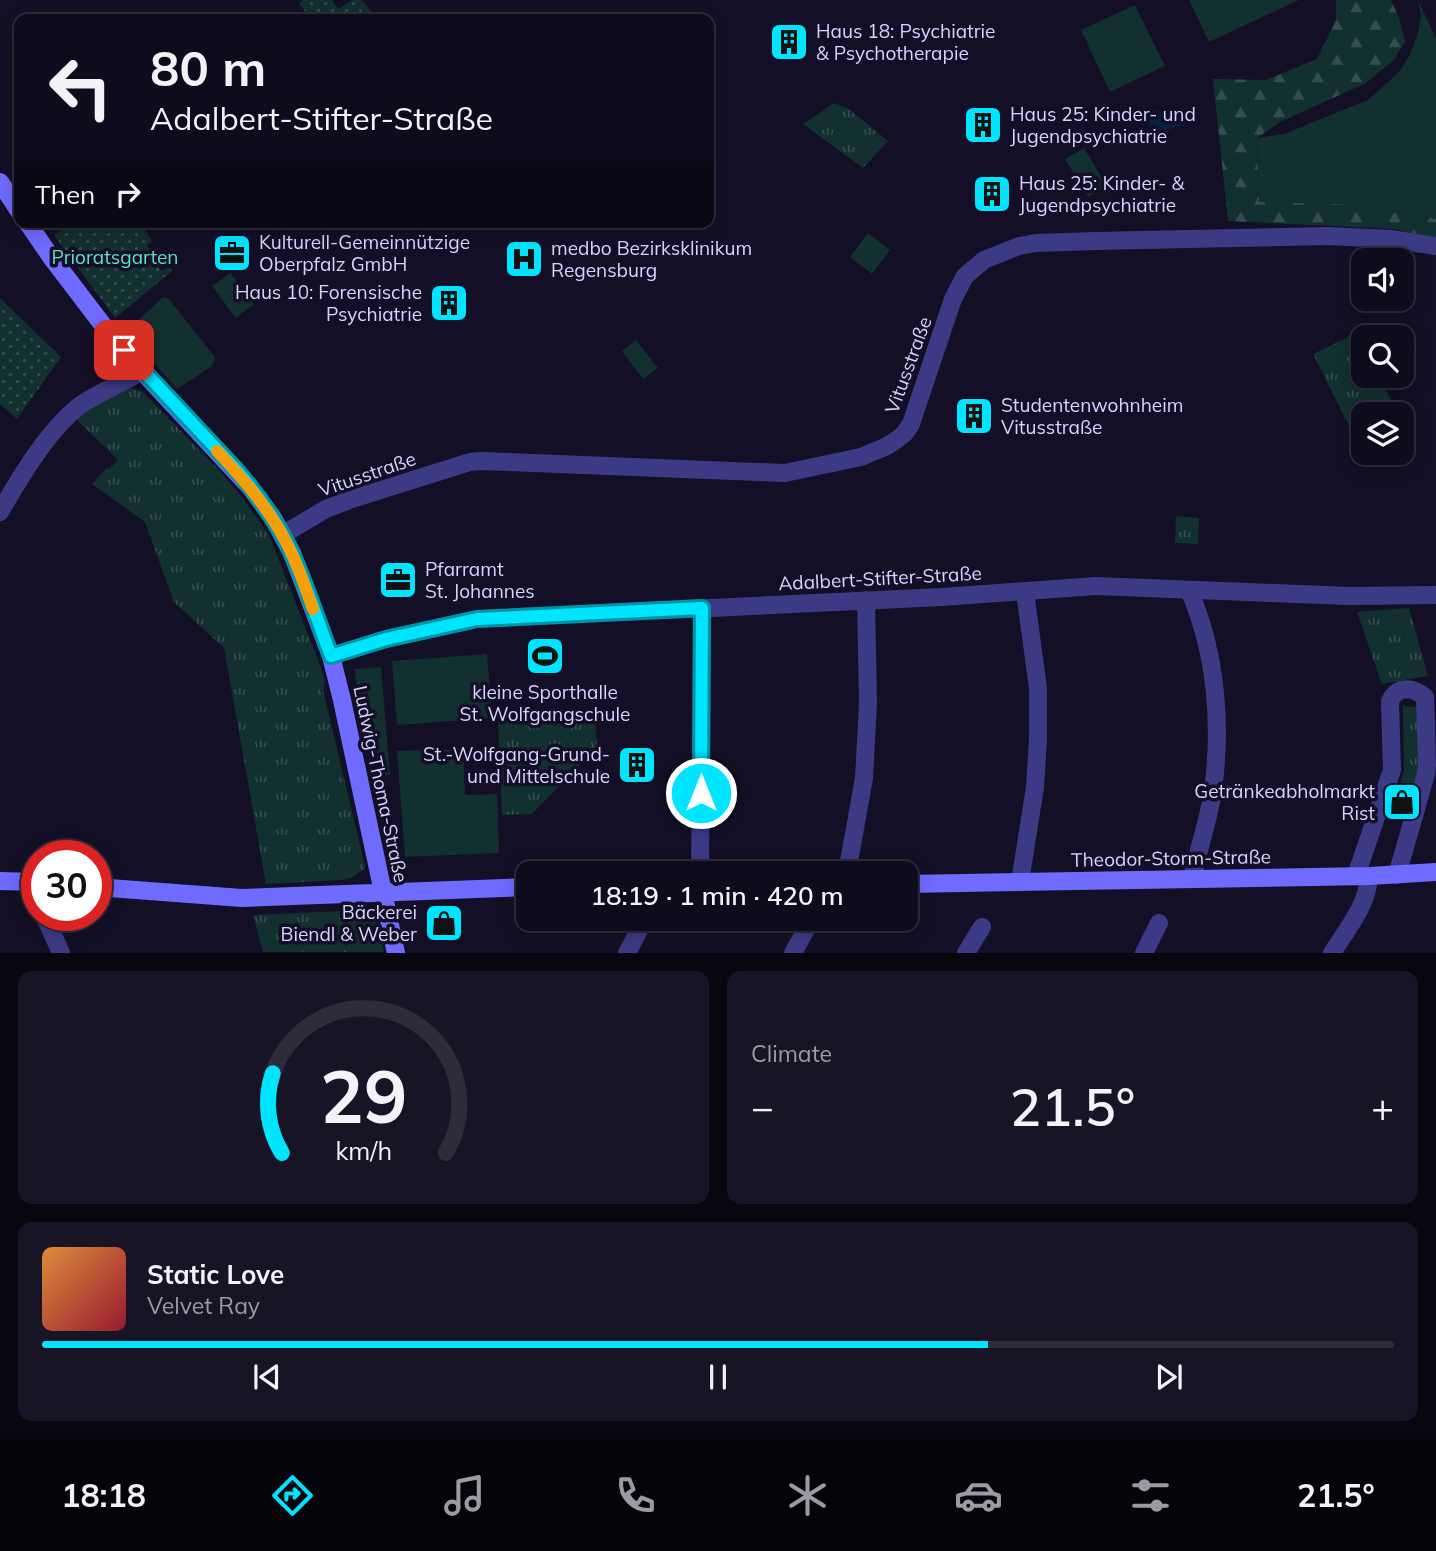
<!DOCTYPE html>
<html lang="en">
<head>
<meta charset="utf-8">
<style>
	body { margin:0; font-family:Mulish,sans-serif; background:#171425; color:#f1f3f6; height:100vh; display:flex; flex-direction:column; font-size:26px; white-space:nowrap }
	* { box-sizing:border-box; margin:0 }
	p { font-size:23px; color:#9b9ba3 }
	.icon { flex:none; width:38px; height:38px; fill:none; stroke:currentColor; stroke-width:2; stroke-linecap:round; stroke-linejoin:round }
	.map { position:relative; height:953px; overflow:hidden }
	.panel { display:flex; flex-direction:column; gap:18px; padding:18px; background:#08060f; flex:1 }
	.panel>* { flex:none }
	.guide { position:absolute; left:14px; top:14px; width:700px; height:214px; border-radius:14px; box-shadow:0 4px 18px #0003,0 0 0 2px #2e2b3b; background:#0e0b1c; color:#f1f3f6; overflow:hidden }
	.controls { position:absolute; left:1351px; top:248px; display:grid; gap:14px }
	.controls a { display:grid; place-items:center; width:63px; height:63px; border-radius:14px; background:#0e0b1c; box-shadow:0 4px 18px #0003,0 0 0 2px #2e2b3b; font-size:35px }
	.speed { position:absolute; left:21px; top:840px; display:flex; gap:14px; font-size:35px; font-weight:700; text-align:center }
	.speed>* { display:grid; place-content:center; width:91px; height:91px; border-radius:50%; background:#0e0b1c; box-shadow:0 4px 18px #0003,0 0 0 2px #2e2b3b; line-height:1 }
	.speed .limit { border:10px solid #d22; background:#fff; color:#111 }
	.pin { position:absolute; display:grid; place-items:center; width:60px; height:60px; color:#fff; margin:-30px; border-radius:14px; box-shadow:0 4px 10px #0006 }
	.me { position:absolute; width:77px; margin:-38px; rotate:0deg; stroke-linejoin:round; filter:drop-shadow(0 0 5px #0008) }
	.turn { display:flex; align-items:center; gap:24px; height:147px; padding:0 21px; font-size:32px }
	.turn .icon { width:91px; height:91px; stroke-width:2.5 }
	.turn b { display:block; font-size:49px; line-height:60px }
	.then { display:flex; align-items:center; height:66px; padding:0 21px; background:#0003; gap:14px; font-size:26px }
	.big { font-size:52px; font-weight:600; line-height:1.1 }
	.panel .widget { flex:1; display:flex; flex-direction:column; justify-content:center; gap:10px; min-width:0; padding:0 24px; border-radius:14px; background:#171425 }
	.panel .dial { align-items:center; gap:0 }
	.dial svg { height:182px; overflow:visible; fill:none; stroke:#2e2b3b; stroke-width:7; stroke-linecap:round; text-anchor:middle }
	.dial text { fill:#f1f3f6; stroke:none }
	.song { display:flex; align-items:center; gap:21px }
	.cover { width:84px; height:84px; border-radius:10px; background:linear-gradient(135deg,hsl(30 70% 55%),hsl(350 70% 35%)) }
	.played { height:7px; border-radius:4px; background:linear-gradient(90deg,#00e5ff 70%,#2e2b3b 70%) }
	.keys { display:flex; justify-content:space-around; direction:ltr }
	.heat { display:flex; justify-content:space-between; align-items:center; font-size:38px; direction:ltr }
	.panel .tiles { flex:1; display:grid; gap:18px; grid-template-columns:1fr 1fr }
	.widget:last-child { grid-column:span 2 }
	.trip { position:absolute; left:516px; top:861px; width:402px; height:70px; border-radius:14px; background:#0e0b1c; box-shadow:0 4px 18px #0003,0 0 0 2px #2e2b3b; font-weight:600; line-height:70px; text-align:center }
	.dock { display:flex; height:112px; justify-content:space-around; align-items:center; background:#06040b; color:#9b9ba3 }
	.dock .icon { width:49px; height:49px }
	.dock .current { color:#00e5ff }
	.dock b { font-size:32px; color:#f1f3f6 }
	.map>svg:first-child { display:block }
	.grass { fill:#12302f }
	.forest { fill:url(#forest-firs) }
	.park { fill:url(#park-tufts) }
	.garden { fill:url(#garden-dots) }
	.water { fill:#0a1f44 }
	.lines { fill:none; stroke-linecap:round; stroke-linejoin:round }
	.street { stroke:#3d3a85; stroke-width:18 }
	.secondary { stroke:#6f6bff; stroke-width:18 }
	.route-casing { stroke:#0095a6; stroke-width:18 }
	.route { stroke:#00e5ff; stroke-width:12 }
	.slow { stroke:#f59e0b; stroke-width:12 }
	.labels { text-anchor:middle; stroke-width:7; stroke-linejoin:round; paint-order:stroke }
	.poi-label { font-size:19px; fill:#d9d4ff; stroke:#130f26; text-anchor:start }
	.park-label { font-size:19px; fill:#5fe0c0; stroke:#130f26 }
	.street-label { font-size:19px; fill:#d9d4ff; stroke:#130f26 }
</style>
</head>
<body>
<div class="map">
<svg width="1436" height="953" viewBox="0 0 1436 953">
	<defs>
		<pattern id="forest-firs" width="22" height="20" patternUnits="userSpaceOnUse" patternTransform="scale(1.75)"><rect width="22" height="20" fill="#12302f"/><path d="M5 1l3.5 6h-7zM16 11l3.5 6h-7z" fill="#344d4e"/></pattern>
		<pattern id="park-tufts" width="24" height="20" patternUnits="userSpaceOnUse" patternTransform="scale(1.75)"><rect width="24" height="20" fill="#12302f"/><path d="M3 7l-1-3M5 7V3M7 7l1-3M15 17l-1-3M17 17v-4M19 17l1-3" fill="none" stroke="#344d4e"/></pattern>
		<pattern id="garden-dots" width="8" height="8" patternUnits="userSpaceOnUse" patternTransform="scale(1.75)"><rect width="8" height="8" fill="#12302f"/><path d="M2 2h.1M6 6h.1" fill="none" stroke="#344d4e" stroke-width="1.8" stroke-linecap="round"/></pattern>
	</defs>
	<rect width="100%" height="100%" fill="#130f26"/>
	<path class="grass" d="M1189,0H1299L1209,42Z
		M1418,0L1436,38V219L1368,205L1259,203L1257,138L1284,134L1368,100L1398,73L1410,55L1418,33L1421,17Z
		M1135,5L1165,66L1110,92L1081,30Z
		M1084,148L1107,186L1088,197L1065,159Z
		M868,233L890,250L872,274L850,257Z
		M230,273L254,304L236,318L212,286Z
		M163,297L168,298L215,357L212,366L177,389L126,332Z
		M636,340L658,368L643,379L622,351Z
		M487,654L492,718L397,725L392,661Z
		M381,667L390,775L376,776L370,708H359L355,669Z
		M463,749L465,795L497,794L499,853L405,857L397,751Z"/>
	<path class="forest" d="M1336,0H1391L1399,18L1405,41L1394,60L1366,83L1280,122L1257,138L1259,202L1368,205L1436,219V239L1395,229L1228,221L1213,79L1266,80L1317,59L1336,20Z"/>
	<path class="park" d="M834,103L849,109L888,141L863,168L803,124Z
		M1357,333L1363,345V376H1379L1395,408L1381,415H1363V423L1351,430L1313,354Z
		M132,388L142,391L220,471L245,501L269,535L320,665L325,681L323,690L365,866V870C356,872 356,878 343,880L266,884L224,648L174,602L145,522L92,484L107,468L109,469L118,460L74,417L118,392Z
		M1176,516L1199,518L1198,544L1175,543Z
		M1409,608L1428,676L1382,684L1357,612Z
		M1403,706L1417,707L1419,770L1411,793L1399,789L1404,770Z
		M595,716L597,747L532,814L502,815L498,720Z
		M361,910L363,921L376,919L384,952H263L253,915Z"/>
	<path class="garden" d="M303,0H332L338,9L353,0H362L377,19H307L309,17L299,3Z
		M75,222H140L152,241L147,245L153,257L152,258L162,271L169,267L172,271L115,318L54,235Z
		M0,298L61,357L17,419L0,404Z"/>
	<path class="water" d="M1189,106L1193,114L1188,124L1170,129L1153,131L1144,117L1152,110L1169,111Z"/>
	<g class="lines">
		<path class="street" d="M0,512C19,479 52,423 85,402C103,391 124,382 142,371
			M282,535L326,509L349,500L470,462L483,461L785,473L861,457L885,447L895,441L904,434L911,424L953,299L965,276L984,260L1019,246L1036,243L1095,241L1328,236L1391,239L1436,246
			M1189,590C1216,652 1222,724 1213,790C1209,820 1198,849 1192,879
			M331,656L386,639L477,619L942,597L1096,586L1349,596L1436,595
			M700,873L702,608
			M847,873L864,778L868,703L866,600
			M1356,876L1392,770L1390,701C1398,685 1413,687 1425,697L1427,765L1426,774L1397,875
			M28,881L37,899
			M1020,882L1035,787L1038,739V688L1025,592
			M44,915L61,953
			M627,953L645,919
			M793,953L810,922
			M966,953L982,927
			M1144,953L1159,923
			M1332,953C1347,929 1368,905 1369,876"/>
		<path class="secondary" d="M0,182L19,211
			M27,222L51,257L112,337L142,371L250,487L273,518L292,553L331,656L342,700L396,953
			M0,881L37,882
			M906,884L1369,876L1436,872
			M96,887L242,898L528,887"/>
	</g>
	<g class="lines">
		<defs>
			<path id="route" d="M124,350L238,472C259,497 279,524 292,554C307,587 318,622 331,656L386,639L477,619L702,608L701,793"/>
		</defs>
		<use href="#route" class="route-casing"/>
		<use href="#route" class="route"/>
		<path class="slow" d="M217,451C246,482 273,513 291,552C300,571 306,590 313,609"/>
	</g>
	<defs>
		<symbol id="building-square" viewBox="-11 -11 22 22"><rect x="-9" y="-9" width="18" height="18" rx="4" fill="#00e5ff" stroke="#130f26"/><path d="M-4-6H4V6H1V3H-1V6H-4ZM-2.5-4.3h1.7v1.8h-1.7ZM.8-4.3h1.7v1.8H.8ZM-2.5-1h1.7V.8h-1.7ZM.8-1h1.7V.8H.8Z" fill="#111"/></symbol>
		<symbol id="office-square" viewBox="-11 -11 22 22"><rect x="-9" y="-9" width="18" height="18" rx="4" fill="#00e5ff" stroke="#130f26"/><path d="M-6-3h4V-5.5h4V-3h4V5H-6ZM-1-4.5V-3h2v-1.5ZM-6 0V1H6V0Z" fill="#111"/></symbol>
		<symbol id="hospital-square" viewBox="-11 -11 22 22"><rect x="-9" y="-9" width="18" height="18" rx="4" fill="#00e5ff" stroke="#130f26"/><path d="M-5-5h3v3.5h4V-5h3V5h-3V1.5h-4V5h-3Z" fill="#111"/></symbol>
		<symbol id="stadium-square" viewBox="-11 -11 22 22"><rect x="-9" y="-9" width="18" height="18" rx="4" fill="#00e5ff" stroke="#130f26"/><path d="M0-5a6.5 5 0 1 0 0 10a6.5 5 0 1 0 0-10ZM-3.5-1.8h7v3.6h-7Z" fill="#111"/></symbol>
		<symbol id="shop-square" viewBox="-11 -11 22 22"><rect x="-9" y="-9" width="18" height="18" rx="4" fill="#00e5ff" stroke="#130f26"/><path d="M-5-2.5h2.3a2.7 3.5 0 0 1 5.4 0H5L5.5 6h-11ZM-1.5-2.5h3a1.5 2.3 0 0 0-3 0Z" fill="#111"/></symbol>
	</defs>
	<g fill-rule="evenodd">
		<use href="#building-square" x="767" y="20" width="44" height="44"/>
		<use href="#building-square" x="961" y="103" width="44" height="44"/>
		<use href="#building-square" x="970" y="172" width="44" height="44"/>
		<use href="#office-square" x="210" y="231" width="44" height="44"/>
		<use href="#hospital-square" x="502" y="237" width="44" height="44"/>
		<use href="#building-square" x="427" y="281" width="44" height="44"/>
		<use href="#building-square" x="952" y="394" width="44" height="44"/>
		<use href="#office-square" x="376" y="558" width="44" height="44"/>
		<use href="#stadium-square" x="523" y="634" width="44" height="44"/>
		<use href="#building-square" x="615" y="743" width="44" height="44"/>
		<use href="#shop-square" x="1380" y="780" width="44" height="44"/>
		<use href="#shop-square" x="422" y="901" width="44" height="44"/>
	</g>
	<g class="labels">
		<g class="poi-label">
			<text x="816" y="38">Haus 18: Psychiatrie<tspan x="816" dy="22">&amp; Psychotherapie</tspan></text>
			<text x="1010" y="121">Haus 25: Kinder- und<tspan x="1010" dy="22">Jugendpsychiatrie</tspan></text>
			<text x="1019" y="190">Haus 25: Kinder- &amp;<tspan x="1019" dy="22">Jugendpsychiatrie</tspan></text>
			<text x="259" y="249">Kulturell-Gemeinnützige<tspan x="259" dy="22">Oberpfalz GmbH</tspan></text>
			<text x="551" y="255">medbo Bezirksklinikum<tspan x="551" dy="22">Regensburg</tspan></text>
			<text x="422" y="299" text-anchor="end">Haus 10: Forensische<tspan x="422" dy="22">Psychiatrie</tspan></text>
			<text x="1001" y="412">Studentenwohnheim<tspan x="1001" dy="22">Vitusstraße</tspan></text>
			<text x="425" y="576">Pfarramt<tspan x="425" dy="22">St. Johannes</tspan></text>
			<text x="545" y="699" text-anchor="middle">kleine Sporthalle<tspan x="545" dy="22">St. Wolfgangschule</tspan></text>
			<text x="610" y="761" text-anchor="end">St.-Wolfgang-Grund-<tspan x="610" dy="22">und Mittelschule</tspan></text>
			<text x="1375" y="798" text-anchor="end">Getränkeabholmarkt<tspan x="1375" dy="22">Rist</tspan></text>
			<text x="417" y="919" text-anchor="end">Bäckerei<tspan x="417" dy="22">Biendl &amp; Weber</tspan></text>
		</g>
		<g class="park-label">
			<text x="115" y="264">Prioratsgarten</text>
		</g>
		<g class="street-label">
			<text transform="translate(908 365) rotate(-70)" y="7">Vitusstraße</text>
			<text transform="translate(367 474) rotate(-19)" y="7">Vitusstraße</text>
			<text transform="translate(880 578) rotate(-3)" y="7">Adalbert-Stifter-Straße</text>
			<text transform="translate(381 784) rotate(78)" y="7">Ludwig-Thoma-Straße</text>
			<text transform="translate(1171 858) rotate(-1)" y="7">Theodor-Storm-Straße</text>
		</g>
	</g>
</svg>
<div class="controls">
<a><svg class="icon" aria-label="sound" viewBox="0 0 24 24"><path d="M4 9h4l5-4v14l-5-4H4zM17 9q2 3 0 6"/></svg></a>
<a><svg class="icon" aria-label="search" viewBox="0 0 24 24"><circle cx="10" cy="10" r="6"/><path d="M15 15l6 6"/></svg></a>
<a><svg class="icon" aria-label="layers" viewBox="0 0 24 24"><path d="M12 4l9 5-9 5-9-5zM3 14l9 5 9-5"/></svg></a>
</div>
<div class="speed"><div class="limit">30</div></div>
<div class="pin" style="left:124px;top:350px;background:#d93025"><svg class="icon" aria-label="arrive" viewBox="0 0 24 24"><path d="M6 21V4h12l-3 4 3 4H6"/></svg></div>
<svg class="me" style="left:701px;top:793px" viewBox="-20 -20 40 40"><circle r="17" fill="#00e5ff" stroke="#fff" stroke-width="3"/><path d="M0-11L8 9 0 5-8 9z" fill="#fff"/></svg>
<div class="trip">18:19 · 1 min · 420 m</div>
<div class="guide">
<div class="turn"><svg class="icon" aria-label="left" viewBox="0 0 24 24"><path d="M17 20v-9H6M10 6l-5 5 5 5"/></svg><div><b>80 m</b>Adalbert-Stifter-Straße</div></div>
<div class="then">Then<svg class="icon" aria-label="right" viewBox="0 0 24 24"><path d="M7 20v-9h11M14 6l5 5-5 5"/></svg></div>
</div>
</div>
<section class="panel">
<div class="tiles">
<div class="widget dial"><svg viewBox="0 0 100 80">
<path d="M14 69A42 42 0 1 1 86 69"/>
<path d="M14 69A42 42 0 0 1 10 34" stroke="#00e5ff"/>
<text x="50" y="56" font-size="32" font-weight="700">29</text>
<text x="50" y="72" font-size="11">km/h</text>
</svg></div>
<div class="widget"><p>Climate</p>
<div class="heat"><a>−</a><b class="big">21.5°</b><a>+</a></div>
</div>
<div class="widget">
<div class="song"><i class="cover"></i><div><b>Static Love</b><p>Velvet Ray</p></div></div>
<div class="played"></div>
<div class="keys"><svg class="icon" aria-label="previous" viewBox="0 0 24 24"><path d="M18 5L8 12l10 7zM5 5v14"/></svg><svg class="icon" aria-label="pause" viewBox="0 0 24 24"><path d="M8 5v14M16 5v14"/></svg><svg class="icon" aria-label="next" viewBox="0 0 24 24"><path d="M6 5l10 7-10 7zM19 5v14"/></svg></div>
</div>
</div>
</section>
<nav class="dock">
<b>18:18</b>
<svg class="icon current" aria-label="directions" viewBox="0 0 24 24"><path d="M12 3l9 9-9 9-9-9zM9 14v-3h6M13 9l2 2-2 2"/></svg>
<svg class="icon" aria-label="music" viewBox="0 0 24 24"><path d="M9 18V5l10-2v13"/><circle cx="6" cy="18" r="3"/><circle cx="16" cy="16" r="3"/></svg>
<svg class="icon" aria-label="phone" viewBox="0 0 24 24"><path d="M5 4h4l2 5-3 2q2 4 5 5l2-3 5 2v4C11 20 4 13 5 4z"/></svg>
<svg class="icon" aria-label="climate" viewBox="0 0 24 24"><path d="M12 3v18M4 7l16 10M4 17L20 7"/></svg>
<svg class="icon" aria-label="car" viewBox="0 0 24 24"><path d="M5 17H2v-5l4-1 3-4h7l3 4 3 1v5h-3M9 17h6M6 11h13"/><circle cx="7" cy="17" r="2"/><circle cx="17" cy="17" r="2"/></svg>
<svg class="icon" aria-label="filters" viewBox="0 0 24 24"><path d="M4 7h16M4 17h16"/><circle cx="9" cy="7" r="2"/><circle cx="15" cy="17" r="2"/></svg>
<b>21.5°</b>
</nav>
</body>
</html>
